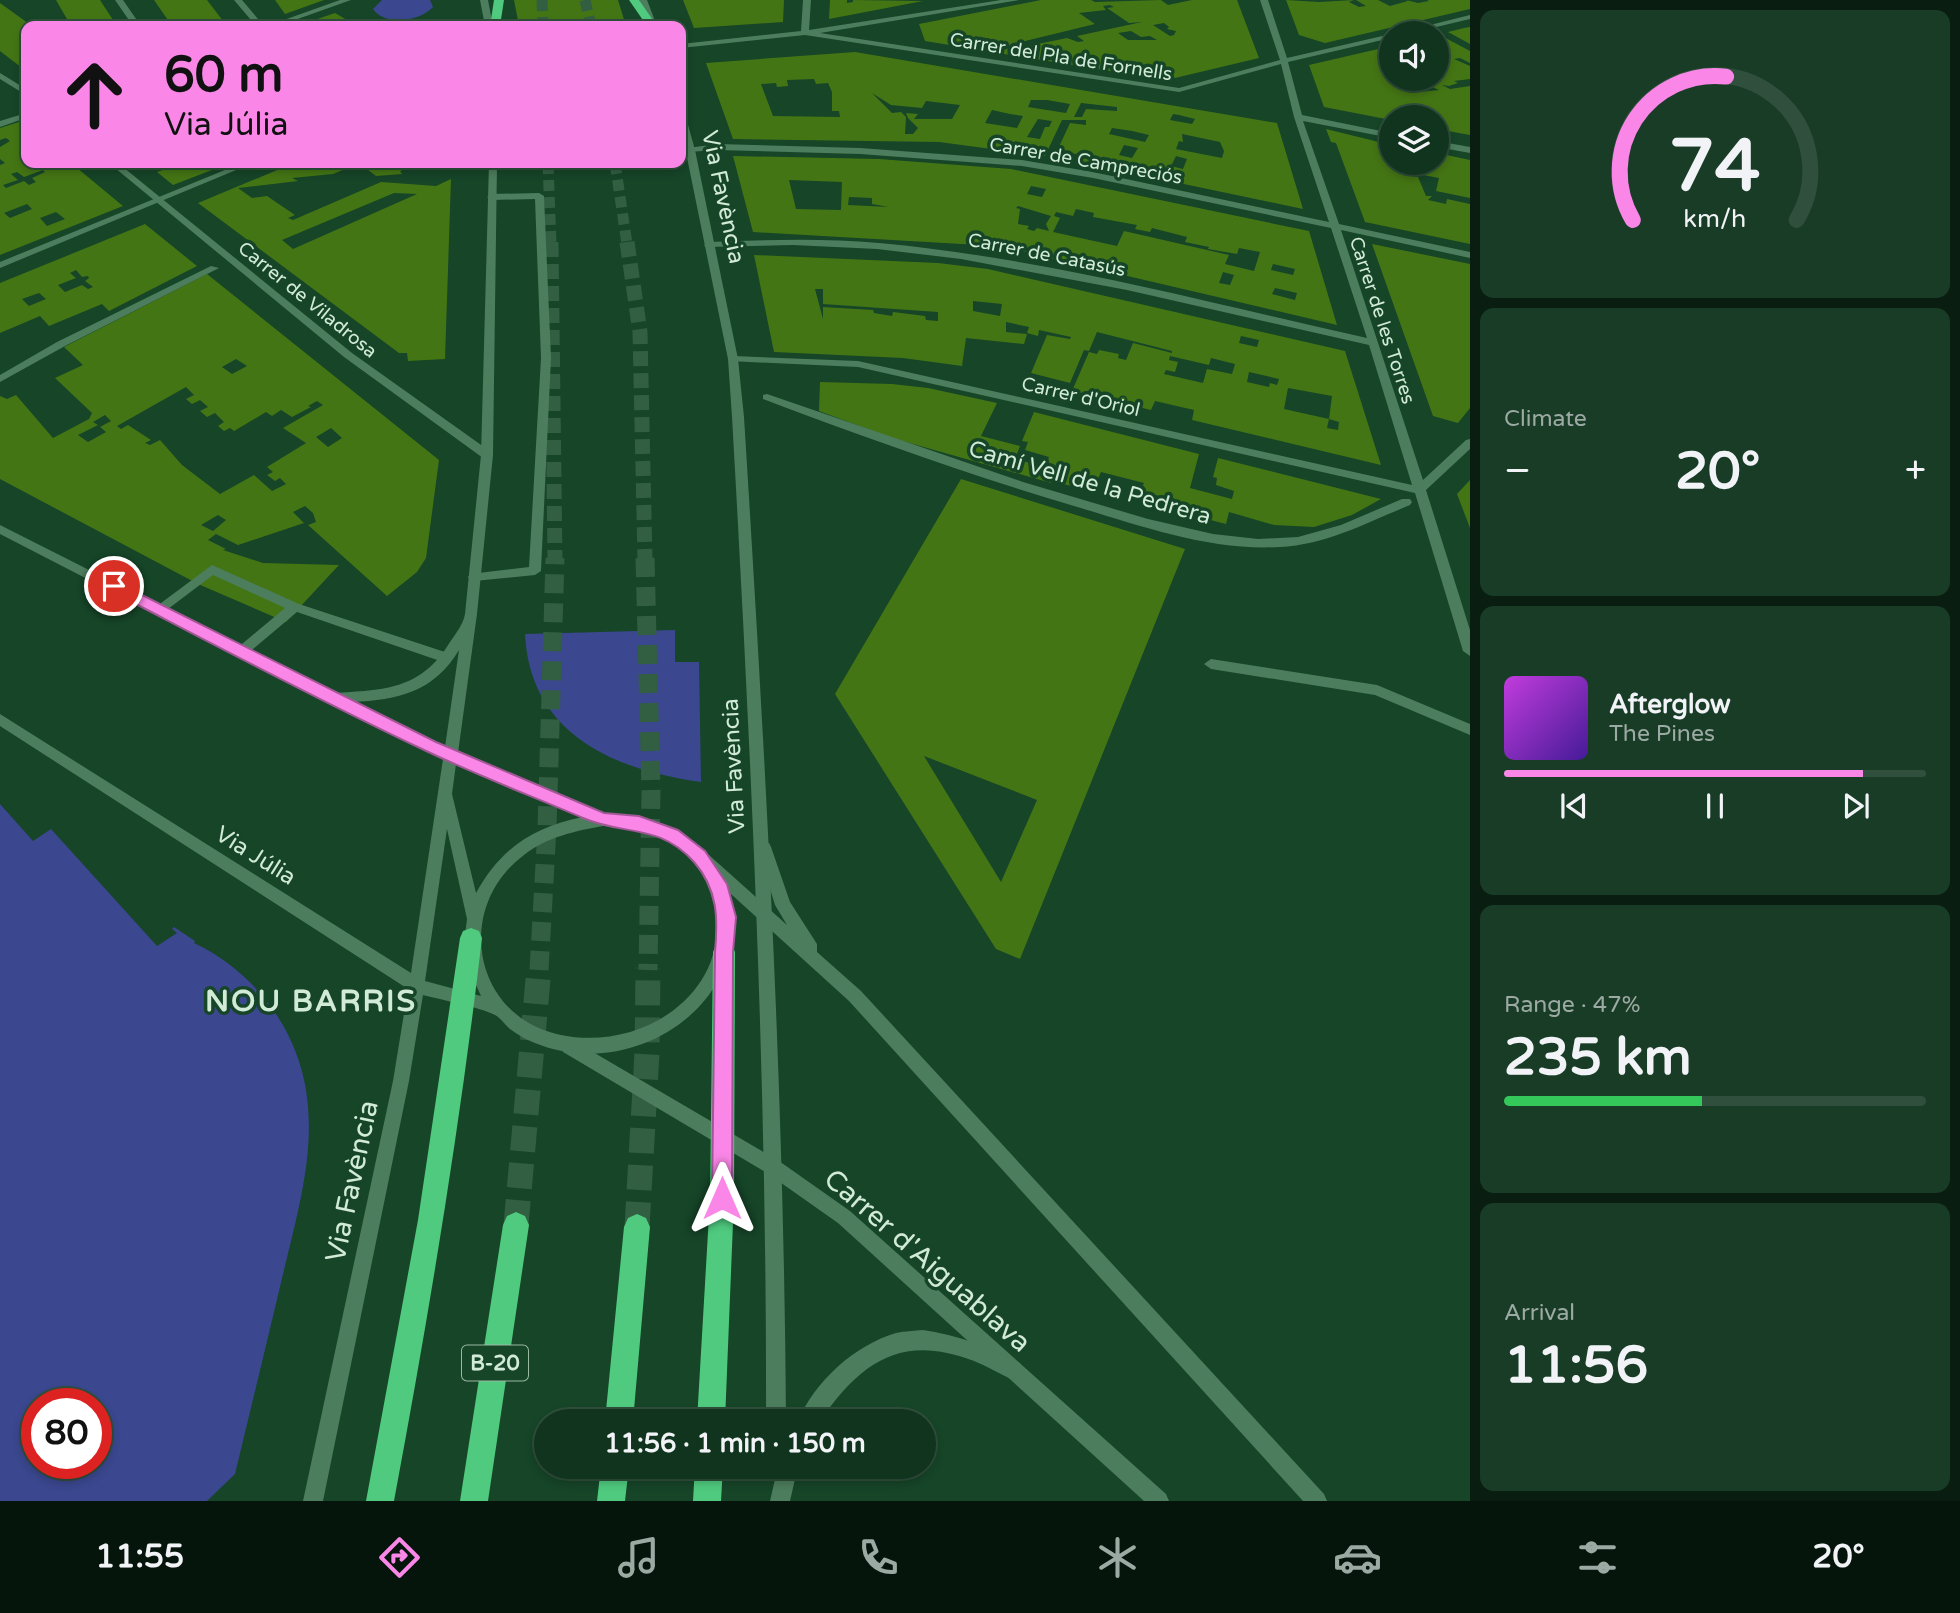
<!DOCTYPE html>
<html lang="en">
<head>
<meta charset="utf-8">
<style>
	body { margin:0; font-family:"Varela Round",sans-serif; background:#193c27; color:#f1f3f6; height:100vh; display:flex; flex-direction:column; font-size:26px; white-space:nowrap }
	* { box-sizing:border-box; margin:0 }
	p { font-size:23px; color:#9caaa4 }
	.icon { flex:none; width:38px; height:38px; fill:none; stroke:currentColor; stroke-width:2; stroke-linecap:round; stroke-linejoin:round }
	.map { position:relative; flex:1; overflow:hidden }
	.drawer { display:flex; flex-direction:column; gap:10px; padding:10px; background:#091d10; width:490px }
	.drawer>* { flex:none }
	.banner { position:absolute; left:21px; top:21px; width:665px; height:147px; border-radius:14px; box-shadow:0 4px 10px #0003,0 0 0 2px #304f3c; background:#fa87e7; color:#111; overflow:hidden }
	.fabs { position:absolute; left:1379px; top:21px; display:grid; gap:14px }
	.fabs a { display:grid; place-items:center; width:70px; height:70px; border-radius:50%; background:#10341e; box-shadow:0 4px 10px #0003,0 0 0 2px #304f3c; font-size:35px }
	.speed { position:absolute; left:21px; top:1388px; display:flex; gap:14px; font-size:35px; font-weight:700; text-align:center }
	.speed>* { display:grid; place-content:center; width:91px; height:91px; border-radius:50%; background:#10341e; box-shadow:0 4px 10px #0003,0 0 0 2px #304f3c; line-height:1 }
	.speed .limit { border:10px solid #d22; background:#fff; color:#111 }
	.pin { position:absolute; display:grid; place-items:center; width:60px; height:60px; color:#fff; margin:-30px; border:4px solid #fff; border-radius:50%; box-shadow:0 2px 7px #0007 }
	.me { position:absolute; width:77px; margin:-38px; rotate:0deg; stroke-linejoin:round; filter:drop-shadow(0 0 5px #0008) }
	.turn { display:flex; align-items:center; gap:24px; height:147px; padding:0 28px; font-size:32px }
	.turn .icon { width:91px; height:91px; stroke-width:2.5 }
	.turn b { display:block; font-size:49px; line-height:60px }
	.big { font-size:52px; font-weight:800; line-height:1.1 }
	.drawer .widget { flex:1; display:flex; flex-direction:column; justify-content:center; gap:10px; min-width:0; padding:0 24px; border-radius:14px; background:#193c27 }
	.drawer .dial { align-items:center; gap:0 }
	.dial svg { height:182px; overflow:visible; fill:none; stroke:#304f3c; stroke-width:7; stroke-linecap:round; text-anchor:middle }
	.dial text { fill:#f1f3f6; stroke:none }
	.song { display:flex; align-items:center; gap:21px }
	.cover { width:84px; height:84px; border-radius:10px; background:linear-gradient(135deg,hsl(290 70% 55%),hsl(260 70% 35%)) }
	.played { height:7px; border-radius:4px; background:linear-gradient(90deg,#fa87e7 85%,#304f3c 85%) }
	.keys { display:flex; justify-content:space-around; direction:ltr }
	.heat { display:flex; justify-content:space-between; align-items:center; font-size:38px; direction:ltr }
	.charge { height:10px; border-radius:5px; background:linear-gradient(90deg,#34c759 47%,#304f3c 0) }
	.trip { position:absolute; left:534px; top:1409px; width:402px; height:70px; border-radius:35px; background:#10341e; box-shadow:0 4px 10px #0003,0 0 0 2px #304f3c; font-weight:800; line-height:70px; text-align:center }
	.tabs { display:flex; height:112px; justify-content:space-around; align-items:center; background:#06150c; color:#9caaa4 }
	.tabs .icon { width:49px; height:49px }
	.tabs .current { color:#fa87e7 }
	.tabs b { font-size:32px; color:#f1f3f6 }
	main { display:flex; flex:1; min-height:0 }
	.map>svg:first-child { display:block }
	.green { fill:#3b478e; fill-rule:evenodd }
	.building { fill:#447514; fill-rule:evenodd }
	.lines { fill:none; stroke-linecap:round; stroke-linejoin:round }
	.trunk-tunnel-far3 { stroke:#325e42; stroke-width:11; stroke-dasharray:11 6; stroke-linecap:butt }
	.trunk-tunnel-far2 { stroke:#325e42; stroke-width:15; stroke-dasharray:15 7; stroke-linecap:butt }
	.trunk-tunnel-far1 { stroke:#325e42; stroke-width:19; stroke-dasharray:19 10; stroke-linecap:butt }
	.trunk-tunnel { stroke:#325e42; stroke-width:25; stroke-dasharray:25 12; stroke-linecap:butt }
	.service { fill:#4c7d5c; fill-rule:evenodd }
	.pedestrian { fill:#4c7d5c; fill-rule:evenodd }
	.minor { fill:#4c7d5c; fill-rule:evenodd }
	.tertiary { fill:#4c7d5c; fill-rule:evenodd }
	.trunk { fill:#4fca7e; fill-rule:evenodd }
	.route { fill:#fa87e7; stroke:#a25896; stroke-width:2 }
	.labels { text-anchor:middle; stroke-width:7; stroke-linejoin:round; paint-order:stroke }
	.far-street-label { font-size:19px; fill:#d2ebd8; stroke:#164528 }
	.shield { fill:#164528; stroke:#9ab9a3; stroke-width:2 }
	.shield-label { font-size:21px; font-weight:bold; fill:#d2ebd8 }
	.street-label { font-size:23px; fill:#d2ebd8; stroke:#164528 }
	.near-street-label { font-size:28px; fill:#d2ebd8; stroke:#164528 }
	.district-label { font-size:30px; font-weight:bold; letter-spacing:2px; fill:#d2ebd8; stroke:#164528 }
</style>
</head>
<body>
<main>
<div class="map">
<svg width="1470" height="1501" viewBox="0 0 1470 1501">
	<rect width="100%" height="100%" fill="#164528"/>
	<path class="green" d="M382,0H430L433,7C421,21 385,27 373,9Z
		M675,630V662H699L701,782C614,770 530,734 525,634Z
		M0,804L33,841L51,829L157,946L177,933L172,929L174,927L195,941L194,943C226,958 254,982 274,1011C335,1100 302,1192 280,1287C265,1350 250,1412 235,1474L207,1501H0ZM37,1404H96V1463H37Z"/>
	<path class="building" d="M56,0H100L117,26H71Z
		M154,0H207L227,26H172Z
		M275,0H324L285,14Z
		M514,0H618L626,26H519Z
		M683,0H784L783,22L694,28Z
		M830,0H847V3L853,2V0L923,1L829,19Z
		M1041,0H1091L1095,2L1161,0L1168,5L1192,0H1237L1259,58L1175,78L1169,74L1152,78L925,41L919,24ZM1110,5L1114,7L1107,8L1129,23L1142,22L1077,36L1084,41L1078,42L1067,38L1023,47L1017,43L1095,24L1079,13L1106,10L1103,6ZM1164,23L1169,27L1167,29L1176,31L1174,35L1170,36L1153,25ZM1131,31L1141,37L1150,36L1157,40H1128L1118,33Z
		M1286,0L1319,2L1354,0L1349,2L1359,7L1366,6L1356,0H1378L1390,6L1408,1L1406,0L1418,3L1429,1L1427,0H1470V9L1325,43L1299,35Z
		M0,3L32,26H26V71L0,51Z
		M335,13L352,23L341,26H297Z
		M1470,27V44L1448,32L1464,28Z
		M1438,34L1470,51V63L1460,58L1454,59L1470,66V79L1454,81L1458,83L1449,86L1442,85L1450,89L1470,86V135L1437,129V117H1391V120L1324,107L1309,65L1391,46V79H1437ZM1428,85L1439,90L1410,93L1405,90Z
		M855,52L1277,123L1303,209L1079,162L1083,155L1057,151L1070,123L1086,125V120H1062L1045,156L939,142L733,139L706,63ZM814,79L816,84L828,83L832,92V111H839L840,117L773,116L761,84L776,83L777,87L788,86L787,80ZM872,93L891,105L922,108L926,101L960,105L952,119H914L918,114L906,113L908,118L918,128L913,134H905L906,117L901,112L892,113ZM1031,100H1047L1070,104L1066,113L1028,107ZM1081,103L1117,107V111L1086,109L1082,117H1074ZM992,110L1010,114L1023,116L1017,128L985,123ZM1173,114L1179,115L1195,119L1192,124L1170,120ZM1038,119L1052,121L1049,127H1045L1040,139L1027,137ZM1112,128L1132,131L1149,135L1145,142L1109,134ZM1182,134L1220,142L1224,151L1222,158L1176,149L1179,141L1183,142ZM1124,145L1138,148L1132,158L1119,155ZM1176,156L1187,159L1183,169L1171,166Z
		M19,122L26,127V163H71L123,206L0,255V165L5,163L0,159V147L10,141L6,138L0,140V128ZM43,170L45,172L32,178L36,182L29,185L24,181L6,188L3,185L18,180L11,174L17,172L24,177ZM27,204L32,209L10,218L4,213ZM56,212L65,219L47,226L40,218Z
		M1326,129L1391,145V163H1437V153L1470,160V198L1436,191L1439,178L1418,174V170L1398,166L1397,169L1399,173L1418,177L1426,196H1432L1428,200L1446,204L1447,199L1470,204V244L1365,222L1336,143L1331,142Z
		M733,156L879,159L1011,169L1309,231L1337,325L1106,271L1109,264L1073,256L1069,263L1010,248L979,245L753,232ZM789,180L842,182L841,210L796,209ZM1031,186L1046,189L1042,197L1027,194ZM849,197L872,198V204L889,207L848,205ZM1018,206L1051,216L1046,224L1049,231L1037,228L1034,231L1027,229L1029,226L1018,224L1020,209L1016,208ZM1076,209L1094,213L1093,217L1137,225L1135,229L1150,232L1152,228L1187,237L1185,242L1209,247L1208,249L1237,254L1239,248L1260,252L1254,271L1225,264L1229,255L1124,231L1117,246L1053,232L1060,218L1054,216L1056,212L1073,216ZM1273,264L1295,269L1293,275L1271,270ZM1223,272L1234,275L1230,285L1219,283ZM1275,288L1297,293L1295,300L1272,294Z
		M167,163L185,165L230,163L173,185L157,172L172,167Z
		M294,163H421L400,171L402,174L376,176L359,163L333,174L292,178L298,181L238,188L252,198L267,196L295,215L288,218L293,220L381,182L436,186L451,179L445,359L408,361L407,353H399L198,203ZM394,193L417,194L293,249L282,240Z
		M145,224L197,266L109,311L102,304L49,326L40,316L0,333V283ZM76,270L82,277L88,276L89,278L85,281L93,287L88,289L82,285L65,292L58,285L76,278L70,273ZM39,293L46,299L29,306L22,299Z
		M1372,244L1470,264V408L1458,423L1433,416Z
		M754,255L938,263L988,269L1345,351L1381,465L1192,420L1194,410L1155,401L1151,410L1072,391L1089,352L1097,354L1099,350L1119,354L1118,358L1126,360L1133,343L1172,353V351L1097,332L1089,351L1084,350L1070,383L1031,373L1047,335L1070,339L1071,337L1039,330L1038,336L1027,333L1029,327L1006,322V332L1027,334L1024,344L966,338L962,366L903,358L774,352ZM815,289H823V304L938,312V321L926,320L925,316L893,312L892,316L874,313L873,310L823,307V319ZM973,301L1002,304L1000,316L973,311ZM1241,336L1259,340L1257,347L1239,343ZM1170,356L1209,365L1211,358L1235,364L1232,374L1207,369L1203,383L1164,374L1166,370L1175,372L1178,362L1169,360ZM1249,372L1279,379L1277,385L1270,383L1269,387L1247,382ZM1288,388L1332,396L1329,419L1339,422L1338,430L1327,428L1329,419L1284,409Z
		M207,274L439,460L426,558L417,572L387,596L308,525L316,522L313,513L305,506L293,512L304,523L238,545L216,534L208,540L226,549L223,550L263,563L339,565L286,622L198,584L0,479V396L7,399L16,395L53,438L89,419L92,413L55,378L83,365L64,347ZM236,359L247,366L232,374L222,367ZM186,387L194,395L186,399L192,404L200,400L208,407L200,411L207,417L215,413L224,422L218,426L224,431L230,428L234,431L266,412L272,416L281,410L292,417L311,407L308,406L317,401L323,405L283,428L306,443L267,467L273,472L267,475L275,481L280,478L286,484L272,491L254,475L220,494L182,465L160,440L150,445L145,443L151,440L128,425L121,429L117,426ZM105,415L111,421L100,427L106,432L88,442L78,435L98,425L93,422ZM331,428L342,438L328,447L316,437ZM218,515L226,520L213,531L201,525Z
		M820,382L892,384L928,388L997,403L981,436L1020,446L1015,459L1045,467L1049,457L1025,450L1028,442L1022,441L1034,412L1199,454L1190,488L1232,499L1234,491L1216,485L1217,478L1213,477L1218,458L1381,499L1352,515L1314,527L1274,525L1229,512L1226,524L1183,513L1186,503L1140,491L1144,483L1101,472L1098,479L1093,477V480L1097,481L1094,492L1052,481L1051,483L892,438L819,411Z
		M961,479L1185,549L1020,959L996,949L835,694ZM924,756L1037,800L1001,882Z
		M1470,480V528L1457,494Z"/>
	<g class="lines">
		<path class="trunk-tunnel-far3" d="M542,0L543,26
			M585,0L591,26
			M548,163L551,244
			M615,163L627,244"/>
		<path class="trunk-tunnel-far2" d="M551,242L555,560
			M627,242L640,332L645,560"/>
		<path class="trunk-tunnel-far1" d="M645,558L651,791L648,970
			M539,970L547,828L555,558"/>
		<path class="trunk-tunnel" d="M516,1225L539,968
			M637,1227L647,1053L648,968"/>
		<path class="service" d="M539,193L544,196L551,358L541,571L535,575L474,581L470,580L468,577L470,574L529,567L541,358L535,199L492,200L487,197L492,194Z
			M212,565L299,604L451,654L453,658L446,663L297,612L246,655H236L234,652L236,649L285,608L213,575L164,612L159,614L153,609Z"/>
		<path class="pedestrian" d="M115,0H123L141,26H133Z
			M242,163H253L0,268V262Z
			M211,266L219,268L65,346L0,382V375L57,342Z
			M767,394L1023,482L1148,519L1213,534L1258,539L1298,537L1341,525L1402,499H1410L1412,502L1410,505C1368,522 1326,545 1280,547C1213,551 1147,528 1084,509C975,477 869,439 763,399V395Z"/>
		<path class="minor" d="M234,0H242L264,26H256Z
			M340,0H351L278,26H267Z
			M803,0H811L809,30L1001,0H1019L820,33L1179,88L1280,60L1260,0H1268L1287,58L1391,34V38L1288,62L1302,115L1391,133V138L1303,121L1339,224L1470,252V258L1341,230L1423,480L1466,440L1470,439V449L1426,490L1470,630V656L1463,651L1415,493L858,367L729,361L728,359L733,356L858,361L1412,485L1369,345L1127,290L961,259L877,249L793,245L706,247L704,245L709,242C766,240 822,238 879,243C1044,258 1206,302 1367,338L1331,228L1093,178L1022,166L860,154L717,150L688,152V148L717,144L860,148L1022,160L1093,172L1329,222L1294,117L1281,64L1179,92L805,35L681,48V44L801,31Z
			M1470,15V19L1411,33H1398Z
			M0,73L26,89V95L0,79Z
			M26,113V118L0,127V121Z
			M1437,141L1470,147V153L1437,147Z
			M109,163H118L352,353L491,452V458H483L344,357Z
			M1211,659L1377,685L1470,724V735L1375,695L1211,669L1204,664Z
			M764,841L769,843L771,847L790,902L817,944V952L861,991L1324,1494L1327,1501H1303L849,1001L699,865L697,860L699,855L704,854L709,855L787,925L775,905L757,847L759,843Z
			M569,1038L779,1161L850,1211L1166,1494L1169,1501H1144L838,1223L767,1173L563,1052L561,1046L563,1040Z"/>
		<path class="tertiary" d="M480,0H488L493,26H485Z
			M639,0H647L657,26H649Z
			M681,112L685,114L695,150L738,359L744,417C765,752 784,1086 786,1421H766C767,1086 751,752 732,417L728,359L681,128Z
			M489,163H497L493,455L477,614L458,753C492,767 527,781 561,795C575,801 590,810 605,814C613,816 623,814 631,815C653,818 676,829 693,843C723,868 739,910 731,947C714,1024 627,1069 553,1049C538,1045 523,1039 510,1029C505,1025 501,1018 495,1015C479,1007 442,1000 423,995L409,1081L323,1501H303L393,1081L408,989L0,726V714L411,973L443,759L326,702L0,534V525L333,693C384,690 421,690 450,642C456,633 463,625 465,614L481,455ZM459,650L445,747L352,702C398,700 434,692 459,650ZM456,764L583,817C533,827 501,848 476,893L452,794ZM603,826C615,827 628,826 640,829C666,836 693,855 705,880C751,976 653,1054 561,1035C472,1017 454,907 524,855C547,837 575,831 603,826ZM447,829L467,919L464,943L467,965L481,996L425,981Z
			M923,1330C959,1335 988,1347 1020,1363L1023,1370L1020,1377L1013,1380C1000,1374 987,1366 974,1361C901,1333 861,1362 820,1421H798C815,1381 855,1345 896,1333C905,1331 914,1331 923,1330Z
			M778,1466H798L790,1501H770Z"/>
		<path class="trunk" d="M494,0H504L500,26H490Z
			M629,0H639L657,26H647Z
			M471,928L479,931L482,938C460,1127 429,1314 394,1501H366L418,1220L460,938L463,931Z
			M724,942L732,945L735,952L734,1198L725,1421H697L710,1198L713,952L716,945Z
			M516,1212L525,1216L529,1225L488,1501H460L503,1225L507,1216Z
			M637,1214L646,1218L650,1227L633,1421H605L624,1227L628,1218Z
			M601,1466H629L625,1501H597Z
			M695,1466H723L721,1501H693Z"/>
	</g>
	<path class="route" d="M114,581L436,742L604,813L639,816L678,830L705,851L727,884L736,917L733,952L732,1198L729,1206L722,1209L715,1206L712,1198L715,952C718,919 718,889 694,862C659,823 624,836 583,818C529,795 474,774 422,749C316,699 213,644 109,590V583Z"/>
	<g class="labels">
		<g class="far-street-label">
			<text transform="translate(1061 56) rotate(9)" y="7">Carrer del Pla de Fornells</text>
			<text transform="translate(1086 160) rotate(10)" y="7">Carrer de Campreciós</text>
			<text transform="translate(1047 254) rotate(11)" y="7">Carrer de Catasús</text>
			<text transform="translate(308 299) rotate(39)" y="7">Carrer de Viladrosa</text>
			<text transform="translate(1383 320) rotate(72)" y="7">Carrer de les Torres</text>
			<text transform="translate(1081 396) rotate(13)" y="7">Carrer d'Oriol</text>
		</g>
		<rect class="shield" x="462" y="1345.5" width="66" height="35" rx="5"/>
		<g class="shield-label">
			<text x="495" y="1370">B-20</text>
		</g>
		<g class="street-label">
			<text transform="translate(724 197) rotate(78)" y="8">Via Favència</text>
			<text transform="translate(1090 482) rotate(16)" y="8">Camí Vell de la Pedrera</text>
			<text transform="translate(733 766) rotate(-93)" y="8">Via Favència</text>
			<text transform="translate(256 855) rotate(32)" y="8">Via Júlia</text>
		</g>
		<g class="near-street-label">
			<text transform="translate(351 1181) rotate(-78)" y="10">Via Favència</text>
			<text transform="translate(928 1260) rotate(41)" y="10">Carrer d'Aiguablava</text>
		</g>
		<g class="district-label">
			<text x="311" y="1011">NOU BARRIS</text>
		</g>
	</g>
</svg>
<div class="fabs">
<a><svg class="icon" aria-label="sound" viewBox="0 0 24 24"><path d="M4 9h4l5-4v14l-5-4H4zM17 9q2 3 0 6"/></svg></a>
<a><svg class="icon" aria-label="layers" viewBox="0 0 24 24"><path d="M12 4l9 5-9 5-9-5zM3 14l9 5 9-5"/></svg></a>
</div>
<div class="speed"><div class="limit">80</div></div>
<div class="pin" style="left:114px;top:586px;background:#d93025"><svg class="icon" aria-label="arrive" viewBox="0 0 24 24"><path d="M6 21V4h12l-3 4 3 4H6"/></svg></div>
<svg class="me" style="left:722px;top:1198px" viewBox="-20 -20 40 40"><path d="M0-17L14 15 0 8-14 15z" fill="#fa87e7" stroke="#fff" stroke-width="4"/></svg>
<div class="trip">11:56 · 1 min · 150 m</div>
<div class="banner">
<div class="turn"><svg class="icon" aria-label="ahead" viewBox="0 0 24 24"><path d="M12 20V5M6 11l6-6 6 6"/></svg><div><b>60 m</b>Via Júlia</div></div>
</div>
</div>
<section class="drawer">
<div class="widget dial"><svg viewBox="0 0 100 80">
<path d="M14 69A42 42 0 1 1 86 69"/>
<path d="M14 69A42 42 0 0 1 55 6" stroke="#fa87e7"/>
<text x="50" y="56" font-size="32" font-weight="700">74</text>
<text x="50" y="72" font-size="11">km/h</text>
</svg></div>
<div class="widget"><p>Climate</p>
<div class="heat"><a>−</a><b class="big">20°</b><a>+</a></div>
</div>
<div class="widget">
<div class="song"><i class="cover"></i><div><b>Afterglow</b><p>The Pines</p></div></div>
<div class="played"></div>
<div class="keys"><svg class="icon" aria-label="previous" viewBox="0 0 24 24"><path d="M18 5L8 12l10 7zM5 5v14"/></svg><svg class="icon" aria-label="pause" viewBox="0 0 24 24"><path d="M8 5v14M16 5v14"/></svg><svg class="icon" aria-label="next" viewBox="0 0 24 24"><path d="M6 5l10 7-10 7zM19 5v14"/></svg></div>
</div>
<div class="widget"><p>Range · 47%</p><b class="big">235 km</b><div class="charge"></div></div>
<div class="widget"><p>Arrival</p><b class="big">11:56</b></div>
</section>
</main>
<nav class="tabs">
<b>11:55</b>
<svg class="icon current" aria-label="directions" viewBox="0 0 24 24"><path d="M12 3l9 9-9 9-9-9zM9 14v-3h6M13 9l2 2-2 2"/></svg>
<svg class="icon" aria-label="music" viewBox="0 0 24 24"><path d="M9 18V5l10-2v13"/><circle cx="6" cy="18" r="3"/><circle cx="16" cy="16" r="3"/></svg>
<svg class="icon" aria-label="phone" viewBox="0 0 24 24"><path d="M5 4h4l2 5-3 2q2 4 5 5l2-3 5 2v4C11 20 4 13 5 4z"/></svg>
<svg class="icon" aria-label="climate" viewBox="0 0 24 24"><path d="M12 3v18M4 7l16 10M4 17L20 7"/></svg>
<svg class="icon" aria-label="car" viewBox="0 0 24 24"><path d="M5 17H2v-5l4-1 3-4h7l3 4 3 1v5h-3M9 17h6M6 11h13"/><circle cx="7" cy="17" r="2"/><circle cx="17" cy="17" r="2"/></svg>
<svg class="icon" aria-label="filters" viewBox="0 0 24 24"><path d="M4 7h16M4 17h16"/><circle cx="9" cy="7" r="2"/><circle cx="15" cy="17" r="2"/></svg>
<b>20°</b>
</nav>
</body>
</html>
